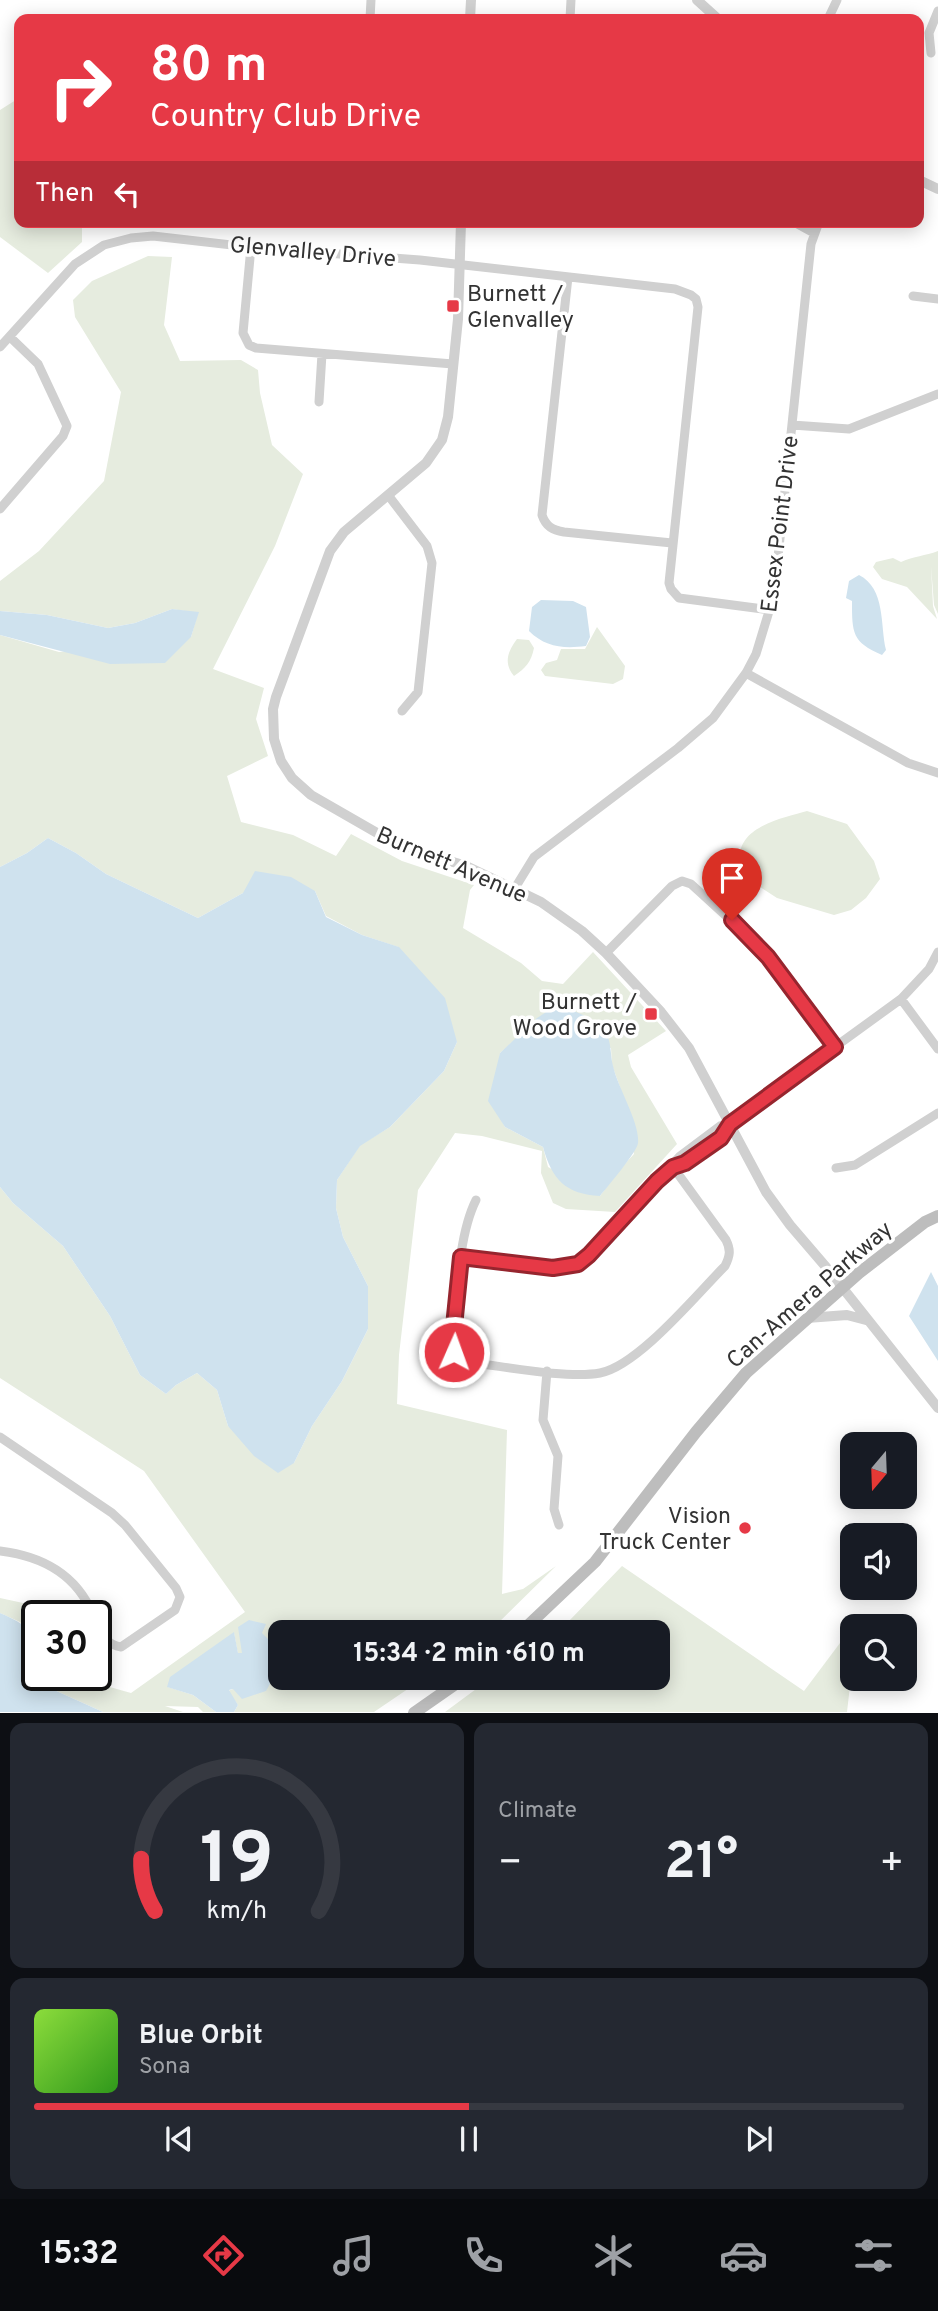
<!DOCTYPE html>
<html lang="en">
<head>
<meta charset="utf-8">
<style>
	body { margin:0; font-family:Overpass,sans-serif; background:#242831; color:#f1f3f6; height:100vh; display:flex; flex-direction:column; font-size:26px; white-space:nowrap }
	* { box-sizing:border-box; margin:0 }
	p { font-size:23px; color:#9ea1a6 }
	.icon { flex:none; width:38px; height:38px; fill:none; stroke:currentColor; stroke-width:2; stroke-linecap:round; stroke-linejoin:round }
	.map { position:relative; height:1713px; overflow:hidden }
	.side { display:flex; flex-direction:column; gap:10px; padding:10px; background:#0d0f14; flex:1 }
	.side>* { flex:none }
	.guide { position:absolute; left:14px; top:14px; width:910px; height:214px; border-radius:14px; box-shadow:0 4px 18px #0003; background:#e63946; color:#fff; overflow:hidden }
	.needle { width:46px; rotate:199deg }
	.fabs { position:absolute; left:840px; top:1432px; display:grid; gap:14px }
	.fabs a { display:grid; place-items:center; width:77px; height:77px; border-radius:14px; background:#171b24; box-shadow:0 4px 18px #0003; font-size:35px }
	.speed { position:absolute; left:21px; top:1600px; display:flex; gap:14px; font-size:35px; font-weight:700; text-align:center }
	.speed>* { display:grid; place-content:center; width:91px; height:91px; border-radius:50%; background:#171b24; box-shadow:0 4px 18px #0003; line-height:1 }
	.speed .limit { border:4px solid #111; border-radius:10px; background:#fff; color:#111 }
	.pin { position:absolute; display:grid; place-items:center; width:60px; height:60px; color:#fff; margin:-72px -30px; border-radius:50% 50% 50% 0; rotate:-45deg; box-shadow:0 0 7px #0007 }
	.pin .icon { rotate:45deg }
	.me { position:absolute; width:77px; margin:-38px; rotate:2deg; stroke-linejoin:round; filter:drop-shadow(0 0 5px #0008) }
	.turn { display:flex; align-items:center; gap:24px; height:147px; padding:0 21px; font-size:32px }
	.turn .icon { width:91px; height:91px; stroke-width:2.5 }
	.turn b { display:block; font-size:49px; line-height:60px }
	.then { display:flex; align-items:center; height:66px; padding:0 21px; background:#0003; gap:14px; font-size:26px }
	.big { font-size:52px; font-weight:700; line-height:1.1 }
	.side .widget { flex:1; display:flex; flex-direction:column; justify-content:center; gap:10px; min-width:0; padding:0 24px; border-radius:14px; background:#242831 }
	.side .dial { align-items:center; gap:0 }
	.dial svg { height:182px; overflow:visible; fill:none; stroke:#363941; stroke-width:7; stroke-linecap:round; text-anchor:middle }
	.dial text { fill:#f1f3f6; stroke:none }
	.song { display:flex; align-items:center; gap:21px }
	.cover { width:84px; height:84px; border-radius:10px; background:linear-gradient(135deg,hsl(90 70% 55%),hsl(110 70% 35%)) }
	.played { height:7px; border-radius:4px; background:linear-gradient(90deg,#e63946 50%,#363941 50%) }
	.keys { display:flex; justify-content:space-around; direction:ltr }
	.heat { display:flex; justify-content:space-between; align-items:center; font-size:38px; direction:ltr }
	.side .tiles { flex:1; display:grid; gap:10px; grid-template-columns:1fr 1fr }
	.widget:last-child { grid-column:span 2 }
	.trip { position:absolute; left:268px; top:1620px; width:402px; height:70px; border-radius:14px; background:#171b24; box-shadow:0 4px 18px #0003; font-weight:700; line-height:70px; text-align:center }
	.tabs { display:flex; height:112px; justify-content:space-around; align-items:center; background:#090b0e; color:#9ea1a6 }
	.tabs .icon { width:49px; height:49px }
	.tabs .selected { color:#e63946 }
	.tabs b { font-size:32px; color:#f1f3f6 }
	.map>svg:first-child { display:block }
	.green { fill:#e6ecdf; fill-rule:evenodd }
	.water { fill:#cfe2ee }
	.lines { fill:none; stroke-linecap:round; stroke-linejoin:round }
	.minor { stroke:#d0d0d0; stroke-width:9 }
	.tertiary { stroke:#d0d0d0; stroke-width:10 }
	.secondary { stroke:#bdbdbd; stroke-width:12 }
	.route-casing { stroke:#96252e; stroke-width:18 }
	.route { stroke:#e63946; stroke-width:12 }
	.poi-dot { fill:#e63946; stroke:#fff; stroke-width:2.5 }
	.labels { text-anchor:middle; stroke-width:7; stroke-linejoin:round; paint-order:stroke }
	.street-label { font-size:23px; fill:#333; stroke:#fff }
	.poi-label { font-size:23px; fill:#333; stroke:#fff; text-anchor:end }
</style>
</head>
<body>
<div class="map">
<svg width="938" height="1713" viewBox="0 0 938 1713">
	<rect width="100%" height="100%" fill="#fff"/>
	<path class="green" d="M19,98V222H82V242L48,273L0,237V110Z
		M148,256L172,257L164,325L180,361L241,360L258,370L260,393L272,445L303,474L275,546L213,669L264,688L256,719L268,756L227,776L241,822L293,835L336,856L351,834L402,861L474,885L470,890L463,928L521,963L542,981L563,984L593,952L666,1031L628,1055L631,1067L677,1144L615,1212L566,1209L553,1203L541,1173L542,1151L482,1136L455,1133L418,1190L399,1355L397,1404L507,1430L502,1594L523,1589L556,1566L488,1633H280V1678H424L374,1712H234L238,1705L228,1691L233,1689L242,1653L238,1654L234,1633L168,1687L193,1695L216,1712H203L198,1707L165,1706L183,1712H103L52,1689L43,1675H76L78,1678L131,1693L245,1612L144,1471L0,1378V1187L13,1203L63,1246L110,1316L140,1375L166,1394L176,1385L197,1373L217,1390L228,1426L294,1463L312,1426L342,1381L368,1329V1286L343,1237L336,1208L337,1180L360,1145L390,1127L444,1071L457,1042L398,947L362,935L326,916L315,891L243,893L198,918L106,874L76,853L48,838L27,853L0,867V635L59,652L191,637L198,613L172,609L135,623L108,628L47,615L0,611V581L39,551L104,481L121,392L75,317L73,300L92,281ZM517,1038L611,1048L612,1065L620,1087L634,1154L620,1169L600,1196L548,1167L543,1147L505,1127L496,1109L500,1053Z
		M938,551V614L934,605L931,566L933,606L937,619L907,587L882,579L873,567L876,562L893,558L901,562C914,556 925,556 938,551Z
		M597,627L625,666L623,679L613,684L545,676L541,670L546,663L557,660L561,649H585Z
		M517,639L529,640L534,648C531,662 526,668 514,676C503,663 508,651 517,639Z
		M807,811L847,824L874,861L880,879L866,898L851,910L834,915L777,898L746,878C744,872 740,863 740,856C740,826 786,817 807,811Z
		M622,1566L804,1691L852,1627V1668L847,1712H445L491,1678H658V1633H553L569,1621Z
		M0,1598L37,1606L42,1615H37V1642L20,1622L0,1613Z"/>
	<path class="water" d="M859,575C886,589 880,625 886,650L882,655C852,642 852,633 852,601L846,598L849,581Z
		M541,600L573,601L586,607L590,637L586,646C563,649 545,647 529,631L532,607Z
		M172,609L199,612L191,637L165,663L110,664L0,635V611L47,615L108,628L135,623Z
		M48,838L76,853L106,874L198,918L243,893L255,871L291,877L315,891L326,917L362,935L399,947L445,998L457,1042L444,1071L390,1127L360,1146L337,1180L336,1208L343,1237L368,1286V1329L342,1381L312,1426L294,1463L278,1473L254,1456L228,1426L217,1390L197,1373L176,1385L166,1394L140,1375L110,1316L63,1246L13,1203L0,1187V867L27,853Z
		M557,1005C572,1010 593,1017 604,1030C612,1040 610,1055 613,1066C618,1088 640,1123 638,1143C637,1152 608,1186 600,1196C566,1194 552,1180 543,1147L505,1127L488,1101L500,1053L537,1018Z
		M931,1272L938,1286V1361L909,1316Z
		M0,1613C36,1628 37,1638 37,1675H43L52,1689L103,1712H0Z
		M249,1620L266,1624L262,1633L269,1640L271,1682L266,1691L242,1699L233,1689L229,1690L238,1705L234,1712H216L193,1695L167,1687L170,1677L234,1632L238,1653H242L238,1627Z"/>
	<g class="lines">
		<path class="minor" d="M370,19L371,0
			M570,19L571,0
			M828,19L837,0
			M931,53L929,33L938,11
			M794,222L814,233
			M251,247L243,333L249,345L256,348L453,364
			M568,277L542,515C546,527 553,530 564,532L672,543
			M913,296L938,299
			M0,347L75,264L104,245L131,238L153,236L259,248L420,260L675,289L691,295L696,299L698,307L669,583L671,589L679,598L771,610
			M319,402L322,354
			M792,425L849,429L938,394
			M388,495L427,546L432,563L418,692L402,711
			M0,509L63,436L67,426L38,364L10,337
			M746,673L908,763L938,773
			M515,888L534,857L678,748L713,718L746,673L756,654L774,595L811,244L819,222
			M606,953L672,886L682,881L691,884L749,937L768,957L835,1047
			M901,999L938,1049
			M673,1167C689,1162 711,1149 722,1136C727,1130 730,1124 737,1118L901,999L929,969L938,952
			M836,1168L855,1165L938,1113
			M476,1200C457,1238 457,1303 452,1346C455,1355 458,1358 467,1362C502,1366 567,1379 600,1373C638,1366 697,1294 725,1266C730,1256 731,1250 726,1240L673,1167
			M461,1257L553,1267L578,1264L589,1255L680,1156L720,1126L730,1124
			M547,1371L543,1420L558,1456L554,1509L559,1525
			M0,1437L112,1513L125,1525L176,1588L180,1597L175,1610L121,1647C107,1645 102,1634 96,1623
			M0,1551C42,1556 77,1575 93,1615"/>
		<path class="tertiary" d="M697,0L718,19
			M470,19L471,0
			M919,180L938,189
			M461,222L458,319L448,417L442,440L426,463L344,532L330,551L276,697L273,709L274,739L281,761L292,778L311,795L398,845L466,866L541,902L582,931L606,953L661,1012L689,1048L766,1192L790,1225L826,1267L938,1408
			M807,1318L847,1315L866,1320"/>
		<path class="secondary" d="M520,1633L595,1562L696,1432L746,1373L859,1273L925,1222L938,1216
			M414,1713L464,1678"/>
	</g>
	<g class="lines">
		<defs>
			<path id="route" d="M454,1352L452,1346L461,1257L553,1268L578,1264L589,1255L657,1181L673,1167L685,1163L721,1138L730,1124L835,1047L768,957L732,920"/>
		</defs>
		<use href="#route" class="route-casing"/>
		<use href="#route" class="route"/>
	</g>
	<g class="poi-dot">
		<rect x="446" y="299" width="14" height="14" rx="3.5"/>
		<rect x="644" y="1007" width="14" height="14" rx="3.5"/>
		<circle cx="745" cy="1528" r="7"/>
	</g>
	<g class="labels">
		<g class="street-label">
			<text transform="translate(313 251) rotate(5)" y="8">Glenvalley Drive</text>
			<text transform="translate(779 524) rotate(-83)" y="8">Essex Point Drive</text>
			<text transform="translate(452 864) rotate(23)" y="8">Burnett Avenue</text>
			<text transform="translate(809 1294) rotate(-41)" y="8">Can-Amera Parkway</text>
		</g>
		<g class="poi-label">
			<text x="467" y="301" text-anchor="start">Burnett /<tspan x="467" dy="26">Glenvalley</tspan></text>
			<text x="637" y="1009">Burnett /<tspan x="637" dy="26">Wood Grove</tspan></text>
			<text x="731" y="1523">Vision<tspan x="731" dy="26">Truck Center</tspan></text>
		</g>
	</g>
</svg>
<div class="fabs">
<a><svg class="needle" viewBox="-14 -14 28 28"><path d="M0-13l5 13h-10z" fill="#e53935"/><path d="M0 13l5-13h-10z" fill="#9ea1a6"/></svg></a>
<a><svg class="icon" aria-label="sound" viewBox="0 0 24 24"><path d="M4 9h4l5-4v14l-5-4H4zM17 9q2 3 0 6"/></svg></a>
<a><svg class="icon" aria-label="search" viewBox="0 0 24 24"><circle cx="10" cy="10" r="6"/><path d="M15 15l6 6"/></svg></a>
</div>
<div class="speed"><div class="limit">30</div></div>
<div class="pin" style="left:732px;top:920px;background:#d93025"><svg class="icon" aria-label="arrive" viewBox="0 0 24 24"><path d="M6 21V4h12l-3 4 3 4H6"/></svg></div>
<svg class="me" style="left:454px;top:1352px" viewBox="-20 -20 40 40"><circle r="17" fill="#e63946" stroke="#fff" stroke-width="3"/><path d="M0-11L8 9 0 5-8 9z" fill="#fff"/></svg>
<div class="trip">15:34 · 2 min · 610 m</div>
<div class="guide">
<div class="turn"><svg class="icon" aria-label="right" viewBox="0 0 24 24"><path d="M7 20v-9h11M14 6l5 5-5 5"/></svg><div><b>80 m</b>Country Club Drive</div></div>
<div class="then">Then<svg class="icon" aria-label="left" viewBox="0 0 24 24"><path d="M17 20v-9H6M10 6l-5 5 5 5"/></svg></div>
</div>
</div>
<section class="side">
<div class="tiles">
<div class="widget dial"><svg viewBox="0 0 100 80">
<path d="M14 69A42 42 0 1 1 86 69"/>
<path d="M14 69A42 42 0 0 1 8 46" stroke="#e63946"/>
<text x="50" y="56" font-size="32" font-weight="700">19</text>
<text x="50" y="72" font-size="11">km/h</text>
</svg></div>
<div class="widget"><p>Climate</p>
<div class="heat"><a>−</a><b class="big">21°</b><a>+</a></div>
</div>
<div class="widget">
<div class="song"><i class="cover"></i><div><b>Blue Orbit</b><p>Sona</p></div></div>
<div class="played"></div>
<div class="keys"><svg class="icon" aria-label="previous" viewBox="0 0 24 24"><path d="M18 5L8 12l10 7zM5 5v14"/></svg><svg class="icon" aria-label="pause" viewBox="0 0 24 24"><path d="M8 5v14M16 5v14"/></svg><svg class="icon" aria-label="next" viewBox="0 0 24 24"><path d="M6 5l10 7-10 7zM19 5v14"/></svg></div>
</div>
</div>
</section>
<nav class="tabs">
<b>15:32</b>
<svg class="icon selected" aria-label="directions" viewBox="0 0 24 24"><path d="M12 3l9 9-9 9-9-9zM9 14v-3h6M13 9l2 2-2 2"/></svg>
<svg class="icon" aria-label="music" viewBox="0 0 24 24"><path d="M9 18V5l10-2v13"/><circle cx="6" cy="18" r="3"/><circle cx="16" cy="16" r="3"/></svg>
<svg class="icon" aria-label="phone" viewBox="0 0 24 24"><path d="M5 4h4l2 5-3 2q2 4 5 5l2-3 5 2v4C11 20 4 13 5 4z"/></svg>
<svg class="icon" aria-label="climate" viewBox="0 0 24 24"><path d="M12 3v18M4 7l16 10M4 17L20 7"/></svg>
<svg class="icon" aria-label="car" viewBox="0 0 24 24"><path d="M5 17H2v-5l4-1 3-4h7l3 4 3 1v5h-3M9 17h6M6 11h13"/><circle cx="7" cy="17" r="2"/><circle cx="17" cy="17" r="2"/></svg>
<svg class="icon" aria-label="filters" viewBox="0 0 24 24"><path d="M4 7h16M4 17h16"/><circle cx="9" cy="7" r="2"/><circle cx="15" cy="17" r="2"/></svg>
</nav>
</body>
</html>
